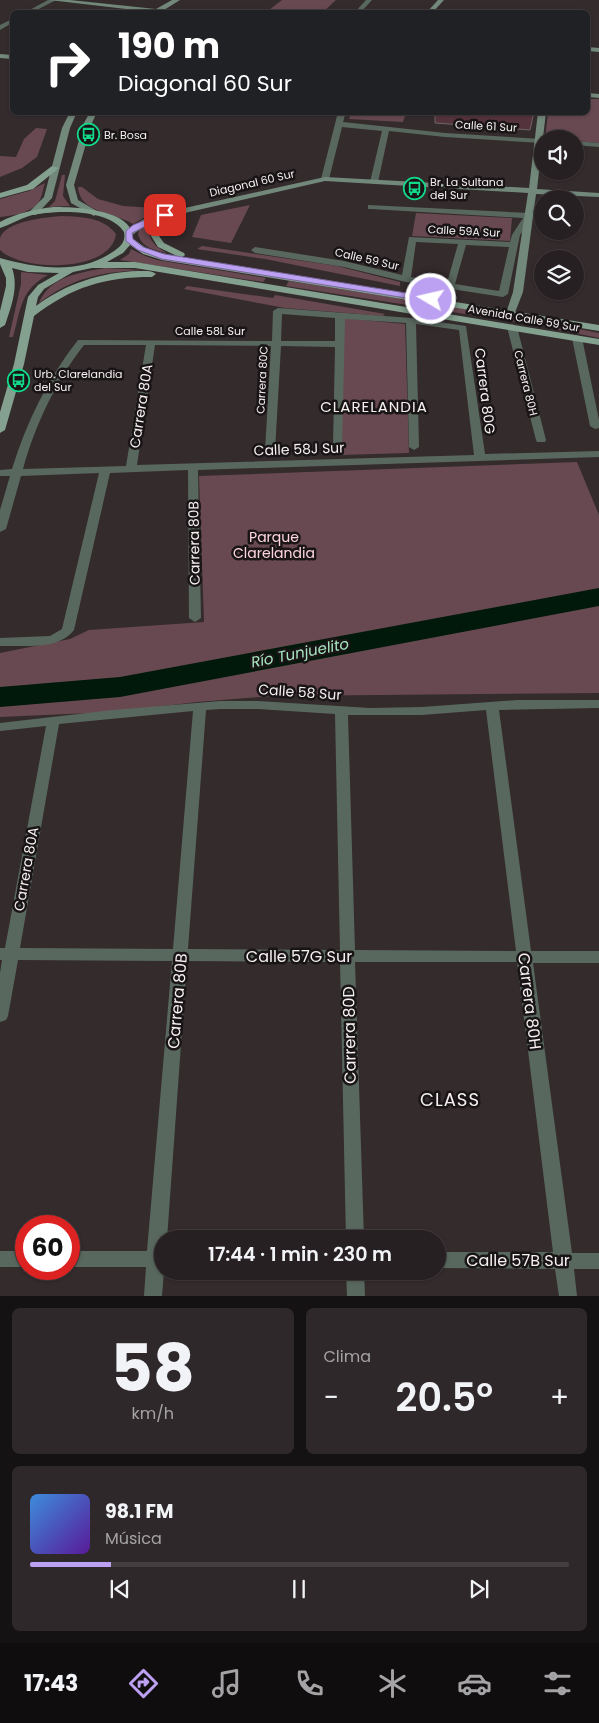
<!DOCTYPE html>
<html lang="es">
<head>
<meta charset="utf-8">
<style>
	body { margin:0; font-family:Poppins,sans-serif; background:#2f282a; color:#f1f3f6; height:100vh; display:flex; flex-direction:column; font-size:19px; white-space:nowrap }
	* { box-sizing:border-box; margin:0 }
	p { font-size:16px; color:#a4a3a5 }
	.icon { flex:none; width:28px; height:28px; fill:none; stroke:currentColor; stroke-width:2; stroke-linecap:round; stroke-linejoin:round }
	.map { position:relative; height:1296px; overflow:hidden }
	.side { display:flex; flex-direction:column; gap:12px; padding:12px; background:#151213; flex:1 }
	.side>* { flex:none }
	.hud { position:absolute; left:10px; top:10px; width:580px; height:105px; border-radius:8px; box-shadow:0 1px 4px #0004,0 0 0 1px #433e40; background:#202124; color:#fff; overflow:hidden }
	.tools { position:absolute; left:534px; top:130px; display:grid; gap:10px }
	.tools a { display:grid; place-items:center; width:50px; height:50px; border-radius:50%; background:#272022; box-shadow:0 1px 4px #0004,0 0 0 1px #433e40; font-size:25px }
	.speed { position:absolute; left:15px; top:1215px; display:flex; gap:10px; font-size:25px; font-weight:700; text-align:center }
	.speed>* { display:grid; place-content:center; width:65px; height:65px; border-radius:50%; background:#272022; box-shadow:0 1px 4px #0004,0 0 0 1px #433e40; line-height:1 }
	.speed .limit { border:8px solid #d22; background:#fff; color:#111 }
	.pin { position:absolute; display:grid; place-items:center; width:42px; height:42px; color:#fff; margin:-21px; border-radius:10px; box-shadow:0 2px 8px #0006 }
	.me { position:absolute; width:55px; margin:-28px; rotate:279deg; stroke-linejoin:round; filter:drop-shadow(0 0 4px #0008) }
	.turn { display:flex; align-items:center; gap:18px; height:105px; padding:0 25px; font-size:22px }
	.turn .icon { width:65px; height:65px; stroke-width:2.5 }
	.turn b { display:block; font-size:35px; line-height:42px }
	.big { font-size:38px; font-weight:600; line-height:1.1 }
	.side .card { flex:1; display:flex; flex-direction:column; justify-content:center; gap:8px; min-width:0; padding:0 18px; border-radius:8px; background:#2f282a }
	.side .dial { align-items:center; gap:0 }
	.dial b { font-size:65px; line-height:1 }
	.song { display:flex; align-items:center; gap:15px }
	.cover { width:60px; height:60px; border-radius:8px; background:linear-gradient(135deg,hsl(210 70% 55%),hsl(270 70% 35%)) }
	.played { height:5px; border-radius:2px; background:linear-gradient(90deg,#bca0f2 15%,#433e40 15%) }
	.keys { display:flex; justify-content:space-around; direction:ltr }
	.heat { display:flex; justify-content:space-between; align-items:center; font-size:28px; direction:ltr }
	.side .tiles { flex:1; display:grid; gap:12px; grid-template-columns:1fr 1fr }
	.card:last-child { grid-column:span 2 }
	.trip { position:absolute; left:154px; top:1230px; width:292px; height:50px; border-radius:25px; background:#272022; box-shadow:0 1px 4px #0004,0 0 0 1px #433e40; font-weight:600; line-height:50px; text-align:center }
	.menu { display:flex; height:80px; justify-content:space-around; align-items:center; background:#100d0e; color:#a4a3a5 }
	.menu .icon { width:35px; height:35px }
	.menu .selected { color:#bca0f2 }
	.menu b { font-size:22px; color:#f1f3f6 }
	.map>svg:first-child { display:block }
	.green { fill:#684952 }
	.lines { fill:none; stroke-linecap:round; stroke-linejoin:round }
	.river { fill:#00190a; fill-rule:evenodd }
	.building { fill:#55333c; stroke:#6f6567 }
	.street { fill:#59685f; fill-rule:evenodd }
	.secondary { fill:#71887a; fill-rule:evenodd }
	.primary { fill:#83a18e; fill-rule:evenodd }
	.route { fill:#bca0f2; stroke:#7a689d }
	.labels { text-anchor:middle; stroke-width:5; stroke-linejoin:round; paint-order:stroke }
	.far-street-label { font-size:11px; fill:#f5eff0; stroke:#191516 }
	.far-poi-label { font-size:11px; fill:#f5eff0; stroke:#191516; text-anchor:start }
	.street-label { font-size:14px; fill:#f5eff0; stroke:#191516 }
	.park-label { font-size:14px; fill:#fed4df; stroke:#191516 }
	.neighbourhood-label { font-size:15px; letter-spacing:1px; fill:#f5eff0; stroke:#191516 }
	.water-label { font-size:15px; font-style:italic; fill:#a7e5c0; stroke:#191516 }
	.near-street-label { font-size:16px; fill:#f5eff0; stroke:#191516 }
	.near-neighbourhood-label { font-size:18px; letter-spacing:1px; fill:#f5eff0; stroke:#191516 }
</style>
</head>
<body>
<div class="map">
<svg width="599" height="1296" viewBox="0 0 599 1296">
	<rect width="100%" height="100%" fill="#342b2d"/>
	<path class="green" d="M282,0H336L323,12L269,10Z
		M588,99H599V143L575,141V139H545L548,113L588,112Z
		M351,113V112L406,113L403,122L349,119Z
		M36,128L47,129L37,157L22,168L0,177V156L16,157L24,139Z
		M62,175H65L63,196L70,206L49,207L55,201Z
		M45,183C43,189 42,198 38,203C30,213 12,216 0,217V199L29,191Z
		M78,187H82L98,199L123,206L173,209L147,216L133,224C116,213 79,213 78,187Z
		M250,205L231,243L192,237L201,215Z
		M416,213L512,218L510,241L412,236Z
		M62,216C82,217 103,217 116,234C111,273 22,272 0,250C0,246 0,241 0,238C5,221 48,217 62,216Z
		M156,220L149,234C152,244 158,248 167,253C154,250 142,248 138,234L140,228Z
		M202,246L337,266L400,282V286L265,259L197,249Z
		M131,249L145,256L157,260L266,278L263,282L120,260L129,254Z
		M105,268L142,270C101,272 72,278 39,303C50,276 79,273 105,268Z
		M21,272L48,275C20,290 21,309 13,337H9L21,284Z
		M289,281L518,317L516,322L286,286Z
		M187,286L273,298L275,295L385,314L383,316L285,308L184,289Z
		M341,318L405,324L409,453L341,455Z
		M548,323L599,333V338L545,327Z
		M577,462L599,515V693L273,696L197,702L113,712L0,717V653L70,639L89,630L204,622L199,476Z"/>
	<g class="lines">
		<path class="river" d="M599,588V606L120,697L0,707V687L120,677Z"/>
	</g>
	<path class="building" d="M435,112H534L530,130L506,128V131L489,130L490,127L435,123Z"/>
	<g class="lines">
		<path class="street" d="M48,0H56L33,12H26Z
			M366,0H372L361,12H355Z
			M12,19V23L0,30V25Z
			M338,112H346L343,122L445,133L542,139V143L445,137L389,131L378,182L374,184L370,182L382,131L342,127L329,179L325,181L321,179Z
			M575,141L599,143V147L575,145Z
			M368,205L529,213L533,216L520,235L508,294L503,297L406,282L344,267L255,253L251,250L255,247L344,261L402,275L409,237L510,242L512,235L523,218L371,209H368ZM416,242L458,244L447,283L411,277ZM466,245L509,247L499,291L455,284Z
			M278,308L411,318L466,326L485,454L599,451V457L198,470L201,618L195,622L189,618L188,470L110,473L74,630C58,651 23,645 0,646V638L50,636L62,629L99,473L21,476L6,529L0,532V510L10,476H0V470L12,469C26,423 48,378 78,340L272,341L273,311ZM282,314L335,318V341H281ZM345,319L406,323L409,447L414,450L419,447L416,324L459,330L474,455L137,465L155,345L271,346L265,451L270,454L275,451L281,346L335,347L333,446L338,449L342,448ZM84,345H146L126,466L23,469C35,425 56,381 84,345Z
			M512,324L517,327L546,440L545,442H537L536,440L507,327Z
			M577,335L582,338L599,420V428L595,429L590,426L572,338Z
			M517,700H599V708L499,710L531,951H599V963H533L572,1253H599V1269H574L577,1296H559L555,1269L438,1268V1252H553L517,962H355L364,1239H346L340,962L187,961L167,1239H162V1271H164L162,1296H144L146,1267H69V1251H147L172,961L18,960L8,1016L6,1020L0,1022V973L2,960H0V948H5L46,726L0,731V723L113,710L220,701H258L370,708L422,707ZM220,709H258L335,714L340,950L188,949L206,710ZM486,710L516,951L355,950L348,715H422ZM193,711L173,949L20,948L59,724Z
			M0,1251H26V1267H0Z
			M346,1271H364L365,1296H347Z"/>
		<path class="secondary" d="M49,0H70L156,9L172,0H180L164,10L170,12H152Z
			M438,0H444L433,12H427Z
			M588,47L599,48V52L588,51Z
			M0,54L12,55V59L0,58Z
			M588,93L599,94V98L588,97Z
			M70,112H77L70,128L52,198L36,215H30V211L44,197L62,128Z
			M90,112H97L92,123L74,185L78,200L97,211L98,213L94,216L71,203L66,185L84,123Z
			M538,112H546L537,189L599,193V197L536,194L523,292L514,315H508L506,313L513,292L528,193L325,181L167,217L148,224L132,235L125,233L142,220L162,213L325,177L529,188Z"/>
		<path class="primary" d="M52,166L59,168L33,189L0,198V193L27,185Z
			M54,207C75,207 134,209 133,239L149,250L179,257L158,247L151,236L158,221L183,209L187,211L186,213L164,225L159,236L164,243L184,253L185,255L181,258L599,325V331L162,260L143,254L130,245L123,253L107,262H135L599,339V345L135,268H92L73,272L44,289L38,297L36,306C65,284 102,272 138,271C144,271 152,270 156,274L152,277C104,277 72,287 34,316L24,364L5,430L0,433V412L14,364L28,297L38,285L59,273L28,272L12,268C19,287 11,307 5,325L0,328V311L6,286V278L0,264V258C37,268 77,275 111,253C120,247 126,243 124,232C109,208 53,210 29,216C19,219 10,225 0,228V222C17,213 35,209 54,207Z"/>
	</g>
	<path class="route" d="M162,213L168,215L132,233L133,239L143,247L164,254L431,297L435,299L431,302L162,259L138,250L126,241V231L133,225Z"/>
	<defs>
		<symbol id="bus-ring" viewBox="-11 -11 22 22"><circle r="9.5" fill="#191516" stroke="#12d98a" stroke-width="1.5"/><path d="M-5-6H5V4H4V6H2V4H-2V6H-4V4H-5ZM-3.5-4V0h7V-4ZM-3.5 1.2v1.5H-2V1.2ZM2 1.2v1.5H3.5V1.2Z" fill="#12d98a"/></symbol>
	</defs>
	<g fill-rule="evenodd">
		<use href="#bus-ring" x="76" y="122" width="25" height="25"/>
		<use href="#bus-ring" x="402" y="176" width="25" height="25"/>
		<use href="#bus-ring" x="6" y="368" width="25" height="25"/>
	</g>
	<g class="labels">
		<g class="far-street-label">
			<text transform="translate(486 126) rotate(3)" y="4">Calle 61 Sur</text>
			<text transform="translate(252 183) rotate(-13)" y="4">Diagonal 60 Sur</text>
			<text transform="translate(464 231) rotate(3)" y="4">Calle 59A Sur</text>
			<text transform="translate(367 259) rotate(13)" y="4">Calle 59 Sur</text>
			<text transform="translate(524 318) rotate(10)" y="4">Avenida Calle 59 Sur</text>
			<text x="210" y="335">Calle 58L Sur</text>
			<text transform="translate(262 380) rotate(-87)" y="4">Carrera 80C</text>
			<text transform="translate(526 383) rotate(76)" y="4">Carrera 80H</text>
		</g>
		<g class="far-poi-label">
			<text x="104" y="139">Br. Bosa</text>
			<text x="430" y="186">Br. La Sultana<tspan x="430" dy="13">del Sur</tspan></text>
			<text x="34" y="378">Urb. Clarelandia<tspan x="34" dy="13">del Sur</tspan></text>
		</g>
		<g class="street-label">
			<text transform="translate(485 391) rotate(83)" y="5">Carrera 80G</text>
			<text transform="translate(141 406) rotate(-81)" y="5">Carrera 80A</text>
			<text transform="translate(299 449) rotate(-2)" y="5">Calle 58J Sur</text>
			<text transform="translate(194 543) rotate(-91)" y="5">Carrera 80B</text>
			<text transform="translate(300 692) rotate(4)" y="5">Calle 58 Sur</text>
			<text transform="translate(26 869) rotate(-80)" y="5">Carrera 80A</text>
		</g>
		<g class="park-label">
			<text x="274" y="542">Parque<tspan x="274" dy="16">Clarelandia</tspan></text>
		</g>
		<g class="neighbourhood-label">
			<text x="374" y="412">CLARELANDIA</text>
		</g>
		<g class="water-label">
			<text transform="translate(300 653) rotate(-11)" y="5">Río Tunjuelito</text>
		</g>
		<g class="near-street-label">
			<text x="299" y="962">Calle 57G Sur</text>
			<text transform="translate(177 1001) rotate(-85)" y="6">Carrera 80B</text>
			<text transform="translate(530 1001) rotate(83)" y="6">Carrera 80H</text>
			<text transform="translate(349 1035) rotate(-91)" y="6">Carrera 80D</text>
			<text x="518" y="1266">Calle 57B Sur</text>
		</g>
		<g class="near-neighbourhood-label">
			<text x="450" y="1106">CLASS</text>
		</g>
	</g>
</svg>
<div class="tools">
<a><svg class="icon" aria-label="sound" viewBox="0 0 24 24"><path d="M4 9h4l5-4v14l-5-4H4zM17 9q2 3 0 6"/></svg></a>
<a><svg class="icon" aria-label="search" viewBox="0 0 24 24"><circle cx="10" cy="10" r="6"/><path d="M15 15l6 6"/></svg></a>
<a><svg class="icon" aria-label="layers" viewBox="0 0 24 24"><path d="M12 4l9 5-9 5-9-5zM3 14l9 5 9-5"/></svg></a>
</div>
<div class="speed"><div class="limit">60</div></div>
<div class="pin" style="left:165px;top:215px;background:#d93025"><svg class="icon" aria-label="arrive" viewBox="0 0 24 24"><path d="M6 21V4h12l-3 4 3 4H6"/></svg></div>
<svg class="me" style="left:431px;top:299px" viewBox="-20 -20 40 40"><circle r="17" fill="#bca0f2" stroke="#fff" stroke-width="3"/><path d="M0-11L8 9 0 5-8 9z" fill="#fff"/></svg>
<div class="trip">17:44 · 1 min · 230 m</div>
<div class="hud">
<div class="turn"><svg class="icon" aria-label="right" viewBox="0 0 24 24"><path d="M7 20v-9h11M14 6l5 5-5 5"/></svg><div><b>190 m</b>Diagonal 60 Sur</div></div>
</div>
</div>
<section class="side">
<div class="tiles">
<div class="card dial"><b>58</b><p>km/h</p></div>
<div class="card"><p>Clima</p>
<div class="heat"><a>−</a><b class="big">20.5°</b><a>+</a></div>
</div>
<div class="card">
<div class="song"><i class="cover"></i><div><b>98.1 FM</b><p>Música</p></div></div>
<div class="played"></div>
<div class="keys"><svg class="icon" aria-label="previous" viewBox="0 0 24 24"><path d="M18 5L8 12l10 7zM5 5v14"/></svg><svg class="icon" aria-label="pause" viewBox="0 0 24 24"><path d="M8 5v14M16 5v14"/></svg><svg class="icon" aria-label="next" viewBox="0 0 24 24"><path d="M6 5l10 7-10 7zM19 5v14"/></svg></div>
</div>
</div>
</section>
<nav class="menu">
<b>17:43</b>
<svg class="icon selected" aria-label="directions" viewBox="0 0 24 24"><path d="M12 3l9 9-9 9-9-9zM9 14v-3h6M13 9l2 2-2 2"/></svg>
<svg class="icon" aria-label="music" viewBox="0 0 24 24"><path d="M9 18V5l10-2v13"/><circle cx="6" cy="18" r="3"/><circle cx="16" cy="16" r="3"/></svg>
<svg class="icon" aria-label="phone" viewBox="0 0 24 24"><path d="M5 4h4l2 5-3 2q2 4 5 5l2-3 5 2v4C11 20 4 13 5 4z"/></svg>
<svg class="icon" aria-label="climate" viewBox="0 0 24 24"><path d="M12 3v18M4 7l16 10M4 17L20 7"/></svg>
<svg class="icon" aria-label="car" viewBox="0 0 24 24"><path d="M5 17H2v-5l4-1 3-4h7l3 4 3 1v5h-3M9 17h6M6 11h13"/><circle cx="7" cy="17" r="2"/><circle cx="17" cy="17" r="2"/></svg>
<svg class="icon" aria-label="filters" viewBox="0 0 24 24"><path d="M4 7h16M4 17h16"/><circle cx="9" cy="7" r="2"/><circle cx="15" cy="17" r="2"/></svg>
</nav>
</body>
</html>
